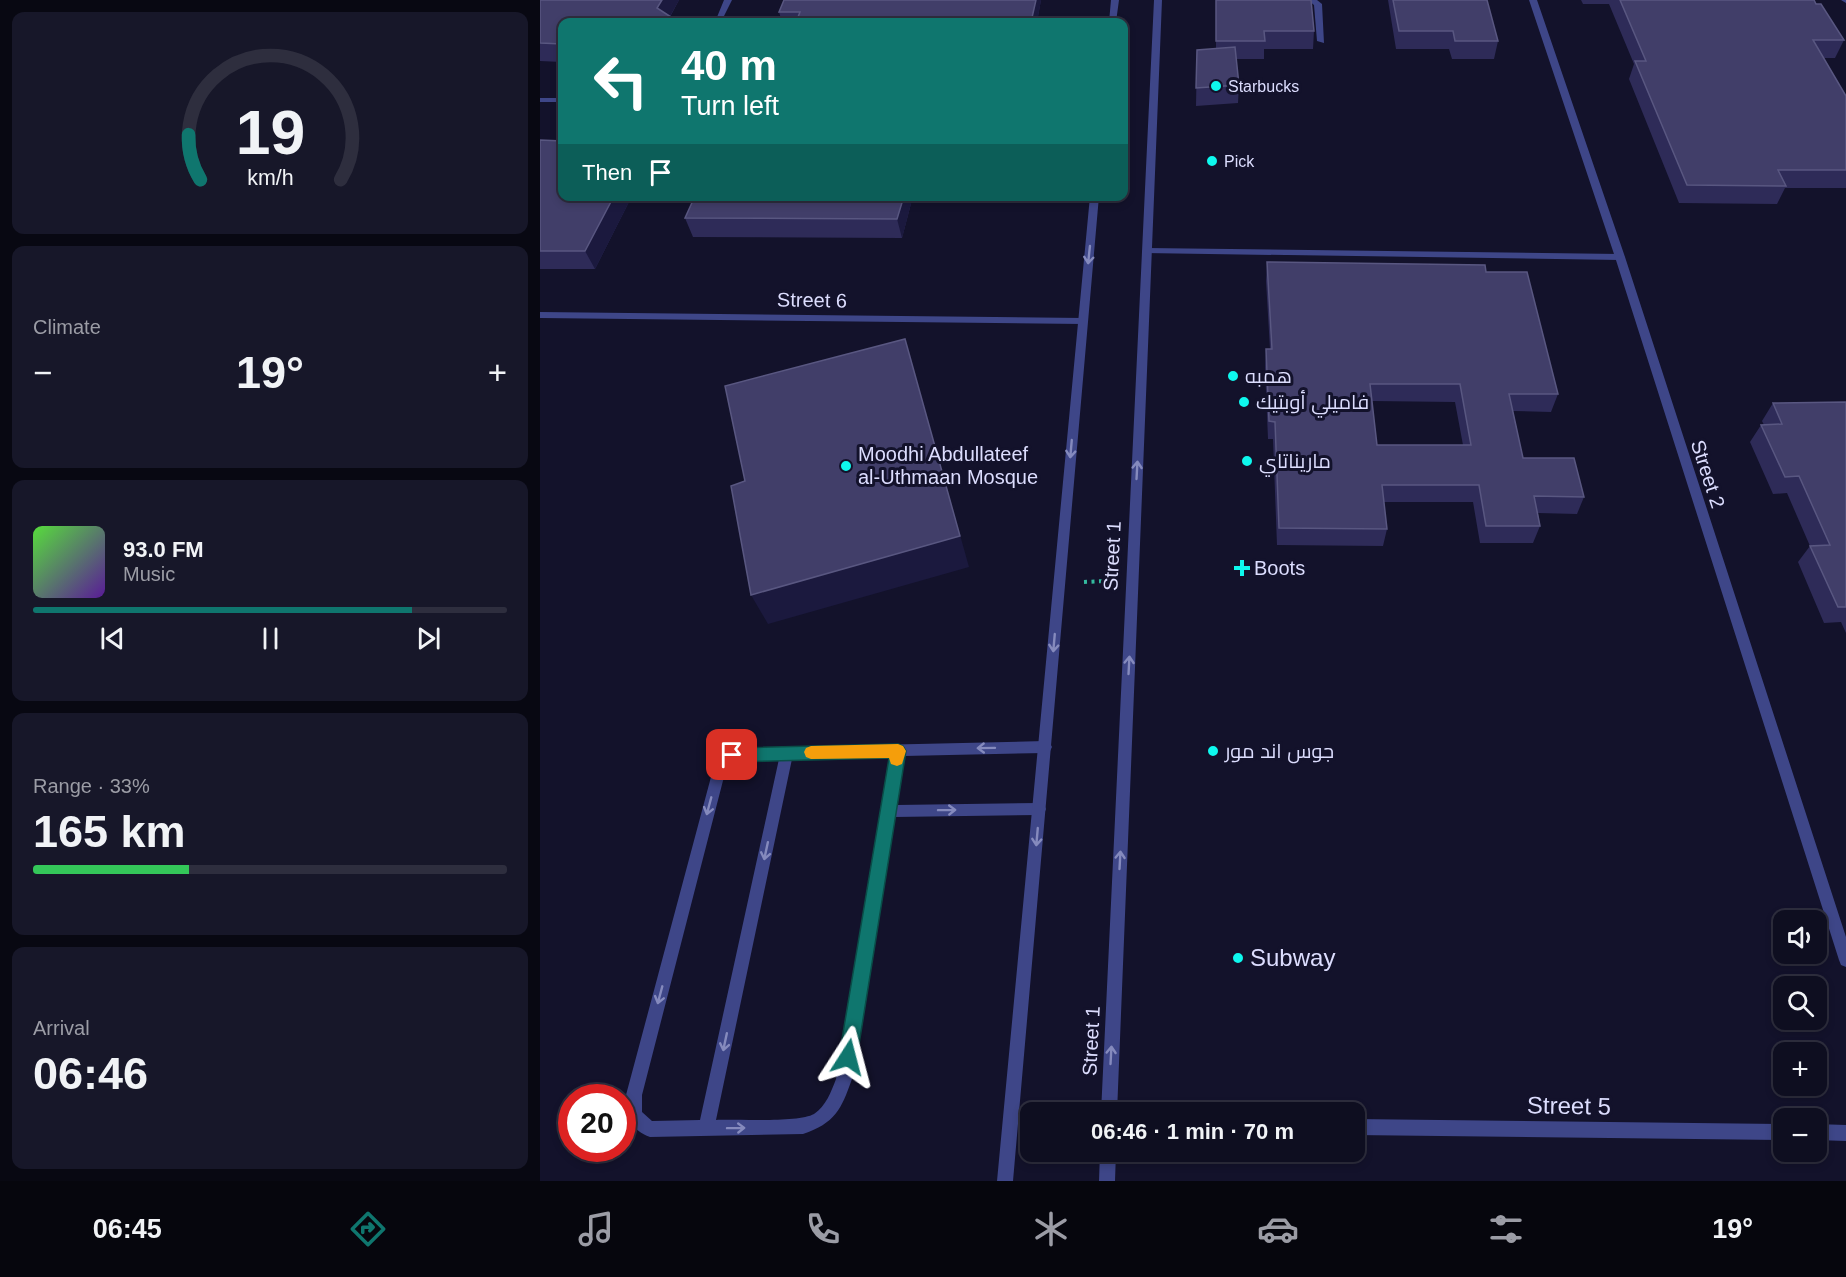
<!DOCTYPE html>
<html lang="en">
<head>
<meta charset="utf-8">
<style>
	body { margin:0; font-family:Arial,Cairo,sans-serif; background:#171729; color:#f1f3f6; height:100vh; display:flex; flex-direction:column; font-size:22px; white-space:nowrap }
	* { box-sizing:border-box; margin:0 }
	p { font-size:20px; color:#9b9ca5 }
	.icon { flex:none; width:33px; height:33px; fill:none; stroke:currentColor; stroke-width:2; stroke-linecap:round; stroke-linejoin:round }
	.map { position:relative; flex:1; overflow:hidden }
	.drawer { display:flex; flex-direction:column; gap:12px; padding:12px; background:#080812; width:540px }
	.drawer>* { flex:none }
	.hud { position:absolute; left:18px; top:18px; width:570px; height:183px; border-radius:12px; box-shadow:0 3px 9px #0003,0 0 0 2px #2e2e3e; background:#0f766e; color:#fff; overflow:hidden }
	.tools { position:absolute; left:1233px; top:910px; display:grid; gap:12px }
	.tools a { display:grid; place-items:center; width:54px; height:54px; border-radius:12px; background:#0e0e20; box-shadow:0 3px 9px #0003,0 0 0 2px #2e2e3e; font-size:30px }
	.speed { position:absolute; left:18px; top:1084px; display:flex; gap:12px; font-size:30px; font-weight:700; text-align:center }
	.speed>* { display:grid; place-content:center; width:78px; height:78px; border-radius:50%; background:#0e0e20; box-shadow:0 3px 9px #0003,0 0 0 2px #2e2e3e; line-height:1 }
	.speed .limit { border:9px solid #d22; background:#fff; color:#111 }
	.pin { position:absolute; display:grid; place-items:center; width:51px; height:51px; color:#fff; margin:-26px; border-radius:12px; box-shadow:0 3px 9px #0006 }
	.me { position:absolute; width:66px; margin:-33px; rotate:9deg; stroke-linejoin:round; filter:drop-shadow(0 0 4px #0008) }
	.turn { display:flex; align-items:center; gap:21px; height:126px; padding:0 24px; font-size:27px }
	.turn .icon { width:78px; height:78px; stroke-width:2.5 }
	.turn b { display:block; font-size:42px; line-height:51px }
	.then { display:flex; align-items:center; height:57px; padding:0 24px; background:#0003; gap:12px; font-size:22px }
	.big { font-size:45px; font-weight:700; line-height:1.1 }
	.drawer .card { flex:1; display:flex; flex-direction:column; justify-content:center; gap:9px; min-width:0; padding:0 21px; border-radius:12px; background:#171729 }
	.drawer .dial { align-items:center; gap:0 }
	.dial svg { height:156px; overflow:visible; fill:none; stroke:#2e2e3e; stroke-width:7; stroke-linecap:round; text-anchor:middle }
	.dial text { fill:#f1f3f6; stroke:none }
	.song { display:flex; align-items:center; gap:18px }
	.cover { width:72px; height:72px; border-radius:9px; background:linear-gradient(135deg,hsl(110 70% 55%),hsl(270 70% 35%)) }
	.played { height:6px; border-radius:3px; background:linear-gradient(90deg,#0f766e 80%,#2e2e3e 80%) }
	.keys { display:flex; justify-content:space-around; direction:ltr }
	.heat { display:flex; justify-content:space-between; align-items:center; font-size:33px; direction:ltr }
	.charge { height:9px; border-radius:4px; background:linear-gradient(90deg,#34c759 33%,#2e2e3e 0) }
	.trip { position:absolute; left:480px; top:1102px; width:345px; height:60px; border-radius:12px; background:#0e0e20; box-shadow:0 3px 9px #0003,0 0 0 2px #2e2e3e; font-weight:700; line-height:60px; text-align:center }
	.tab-bar { display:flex; height:96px; justify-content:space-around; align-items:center; background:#06060d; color:#9b9ca5 }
	.tab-bar .icon { width:42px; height:42px }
	.tab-bar .current { color:#0f766e }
	.tab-bar b { font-size:27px; color:#f1f3f6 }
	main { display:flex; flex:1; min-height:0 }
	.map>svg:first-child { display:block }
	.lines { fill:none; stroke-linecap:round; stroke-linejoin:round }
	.path { stroke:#34ba9f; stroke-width:4; stroke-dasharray:3 4.5; stroke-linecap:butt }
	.service { fill:#3e4688; fill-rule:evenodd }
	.minor { fill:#3e4688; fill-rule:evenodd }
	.tertiary { fill:#3e4688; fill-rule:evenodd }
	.wall { fill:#2e2b58; fill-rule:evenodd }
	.shaded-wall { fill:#1b193e }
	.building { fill:#413e69; stroke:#595781; stroke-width:1.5; fill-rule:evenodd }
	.oneway { stroke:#858abd }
	.route { fill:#0f766e; stroke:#0a4d48; stroke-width:1.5 }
	.slow { fill:#f59e0b }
	.poi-dot { fill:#0ef8ee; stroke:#13122b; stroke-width:2 }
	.labels { text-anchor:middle; stroke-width:6; stroke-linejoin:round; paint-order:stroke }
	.far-poi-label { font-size:16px; fill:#dcddfe; stroke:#13122b; text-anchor:start }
	.street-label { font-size:20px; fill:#dcddfe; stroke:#13122b }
	.poi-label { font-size:20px; fill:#dcddfe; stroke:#13122b; text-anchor:start }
	.near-poi-label { font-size:24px; fill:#dcddfe; stroke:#13122b; text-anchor:start }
	.near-street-label { font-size:24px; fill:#dcddfe; stroke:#13122b }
</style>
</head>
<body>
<main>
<section class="drawer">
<div class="card dial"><svg viewBox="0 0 100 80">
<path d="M14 69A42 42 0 1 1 86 69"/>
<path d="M14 69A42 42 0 0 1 8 46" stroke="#0f766e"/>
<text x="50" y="56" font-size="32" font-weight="700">19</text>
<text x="50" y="72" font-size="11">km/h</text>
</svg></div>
<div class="card"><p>Climate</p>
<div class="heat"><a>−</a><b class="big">19°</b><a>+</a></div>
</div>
<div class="card">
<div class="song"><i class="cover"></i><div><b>93.0 FM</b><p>Music</p></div></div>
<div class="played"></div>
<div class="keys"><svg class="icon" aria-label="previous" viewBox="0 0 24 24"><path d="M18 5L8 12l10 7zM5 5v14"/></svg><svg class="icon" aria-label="pause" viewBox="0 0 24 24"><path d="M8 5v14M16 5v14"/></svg><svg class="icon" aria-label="next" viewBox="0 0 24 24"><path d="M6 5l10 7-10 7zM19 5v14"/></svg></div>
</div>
<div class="card"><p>Range · 33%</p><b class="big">165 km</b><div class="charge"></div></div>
<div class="card"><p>Arrival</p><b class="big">06:46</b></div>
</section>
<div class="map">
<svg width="1306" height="1181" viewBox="0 0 1306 1181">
	<rect width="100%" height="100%" fill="#13122b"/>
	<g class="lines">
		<path class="path" d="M544,582L567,581"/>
		<path class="service" d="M768,0H777L782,4L784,43L777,41L774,5Z
			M607,248L1080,254L1085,257L1080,260L604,253L602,251Z
			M505,741L510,743L512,747L510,751L505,753L364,756L356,805L499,803L504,804L506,809L504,814L499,815L354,817L312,1079C301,1110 295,1123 263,1134L110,1137C90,1129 84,1116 86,1095L175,762L187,751L204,748ZM350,757L296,1079C291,1092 286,1106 274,1114C258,1123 197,1119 176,1120L252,759ZM239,759L160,1120L112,1121L102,1112V1095L186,769L195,761Z"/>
		<path class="minor" d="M184,0H192L181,22H175Z
			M989,0H997L1085,257L1306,937V967L1301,965L1299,960L1075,257Z
			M1301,0H1306V3Z
			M0,98H22V102H0Z
			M0,312L543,318L548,321L543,324L0,318Z
			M814,1119L1244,1124V1140L814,1135Z
			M1276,1124L1306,1125V1141L1276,1140Z"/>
		<path class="tertiary" d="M571,0H579L576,22H569Z
			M614,0H622L577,1113H561Z
			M550,196H559L473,1181H457Z
			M560,1152H576L575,1181H559Z"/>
	</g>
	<path class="wall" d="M0,0H139L130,17L133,22H22V62L0,61Z
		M244,0H501L497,22H242L239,12Z
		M676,0L774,31L773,49H724V59H696L699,85L698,103L656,106L657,50L676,49Z
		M848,0H947L958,41L954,59H912L909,49H856Z
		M1041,0H1274L1304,40L1295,58H1284L1306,96V188H1245L1237,204L1139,203L1089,79L1094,64L1069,4H1043Z
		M0,140L22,196H92L55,269H0Z
		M373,196L362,238L153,237L145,218Z
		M727,262L946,272L1018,394L1011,412L973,411L983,458L1044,497L1037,514L998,513L1000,526L993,543H940L933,502H843L847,529L843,546L737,545L733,439H728L725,367L726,349H730L726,281ZM832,401L915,402L923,445H837Z
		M1306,402V633L1301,622L1284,623L1258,562L1270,546L1247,493L1233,494L1210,442L1221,425H1224L1222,421L1233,403Z"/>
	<path class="shaded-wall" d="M122,0H139L129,18L131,17L133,22H121L117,8Z
		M496,0H501L497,22H491Z
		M74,196H92L55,269L45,251Z
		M364,196H373L362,238L357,219Z
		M365,339L429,567L228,624L211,595Z"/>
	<path class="building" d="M0,0H122L117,8L131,17L121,22H122H22V44L0,43Z
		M244,0H496L491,22H256L260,12H239Z
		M676,0H771L774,31H724L725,41H676Z
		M853,0H947L958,41H915L913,31H859Z
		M1080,0H1274L1276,4H1281L1304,40H1273L1306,96V170H1238L1246,186L1147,185L1095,61H1106Z
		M695,47L699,85L656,88L657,50Z
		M0,140L22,141V196H74L45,251H0Z
		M155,196H364L357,219L145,218Z
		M727,262L945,265L946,272H987L1018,394H969L983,458H1034L1044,497L994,496L1000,526H946L939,485H842L847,529L739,528L735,422L729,421L726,349H732ZM830,384H920L931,445H837Z
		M365,339L420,536L211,595L191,486L205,481L185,386Z
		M1306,402V607H1298L1270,546L1290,545L1259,476L1245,477L1221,425L1242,424L1233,403Z"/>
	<defs><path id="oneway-shaft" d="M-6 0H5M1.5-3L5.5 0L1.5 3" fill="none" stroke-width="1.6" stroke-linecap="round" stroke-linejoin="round" transform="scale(1.5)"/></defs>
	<g class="oneway">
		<use href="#oneway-shaft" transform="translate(549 255) rotate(96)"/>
		<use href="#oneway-shaft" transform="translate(531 449) rotate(95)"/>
		<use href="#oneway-shaft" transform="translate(597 470) rotate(-87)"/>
		<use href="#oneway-shaft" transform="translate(514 643) rotate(95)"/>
		<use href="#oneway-shaft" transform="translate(589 665) rotate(-87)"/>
		<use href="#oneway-shaft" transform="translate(446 748) rotate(179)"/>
		<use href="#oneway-shaft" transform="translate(169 806) rotate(105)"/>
		<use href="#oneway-shaft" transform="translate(407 810) rotate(-1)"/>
		<use href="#oneway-shaft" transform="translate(497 837) rotate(95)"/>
		<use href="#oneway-shaft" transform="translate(226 851) rotate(102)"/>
		<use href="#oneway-shaft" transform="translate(580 860) rotate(-87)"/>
		<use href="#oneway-shaft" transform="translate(120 995) rotate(105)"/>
		<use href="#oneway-shaft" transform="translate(185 1042) rotate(102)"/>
		<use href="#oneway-shaft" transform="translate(571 1055) rotate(-87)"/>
		<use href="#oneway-shaft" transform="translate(196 1128) rotate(-1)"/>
	</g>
	<path class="route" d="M358,744L363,746L366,751L317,1057L314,1063L308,1065L302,1063L299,1057L349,758L192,762L187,760L185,755L187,750L192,748Z"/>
	<path class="slow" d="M358,744L363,746L366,751L362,764L357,766L351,764L349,758L271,759L266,757L264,752L266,748L271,746Z"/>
	<g class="poi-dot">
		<circle cx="676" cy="86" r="6"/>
		<circle cx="672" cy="161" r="6"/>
		<circle cx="693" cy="376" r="6"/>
		<circle cx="704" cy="402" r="6"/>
		<circle cx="707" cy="461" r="6"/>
		<circle cx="306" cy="466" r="6"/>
		<path d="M699 559h6v6h6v6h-6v6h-6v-6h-6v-6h6z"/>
		<circle cx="673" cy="751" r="6"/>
		<circle cx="698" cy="958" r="6"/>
	</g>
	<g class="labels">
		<g class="far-poi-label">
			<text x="688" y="92">Starbucks</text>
			<text x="684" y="167">Pick</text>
		</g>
		<g class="street-label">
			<text transform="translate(272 300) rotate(1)" y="7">Street 6</text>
			<text transform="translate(1168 474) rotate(72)" y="7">Street 2</text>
			<text transform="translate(572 556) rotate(-87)" y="7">Street 1</text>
			<text transform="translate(551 1041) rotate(-87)" y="7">Street 1</text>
		</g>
		<g class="poi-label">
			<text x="705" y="383">همبه</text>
			<text x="716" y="409">فاميلي أوبتيك</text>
			<text x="318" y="461">Moodhi Abdullateef<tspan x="318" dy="23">al-Uthmaan Mosque</tspan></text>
			<text x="719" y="468">ماريناتاي</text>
			<text x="714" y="575">Boots</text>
			<text x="685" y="758">جوس اند مور</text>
		</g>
		<g class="near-poi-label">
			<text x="710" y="966">Subway</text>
		</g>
		<g class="near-street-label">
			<text transform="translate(1029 1106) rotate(1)" y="8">Street 5</text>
		</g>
	</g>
</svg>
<div class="tools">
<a><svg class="icon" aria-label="sound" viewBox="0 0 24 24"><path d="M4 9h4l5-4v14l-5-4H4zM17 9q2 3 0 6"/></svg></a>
<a><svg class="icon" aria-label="search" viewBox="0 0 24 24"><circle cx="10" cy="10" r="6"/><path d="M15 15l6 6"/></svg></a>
<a>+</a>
<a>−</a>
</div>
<div class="speed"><div class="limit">20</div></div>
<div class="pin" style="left:192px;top:755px;background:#d93025"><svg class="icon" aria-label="arrive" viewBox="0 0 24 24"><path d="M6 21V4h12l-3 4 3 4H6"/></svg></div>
<svg class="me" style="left:308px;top:1057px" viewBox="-20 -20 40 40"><path d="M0-17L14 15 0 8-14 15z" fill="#0f766e" stroke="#fff" stroke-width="4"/></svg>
<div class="trip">06:46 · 1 min · 70 m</div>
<div class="hud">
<div class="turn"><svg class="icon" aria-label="left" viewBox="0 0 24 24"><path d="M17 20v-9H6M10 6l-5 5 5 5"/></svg><div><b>40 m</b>Turn left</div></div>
<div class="then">Then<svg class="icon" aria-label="arrive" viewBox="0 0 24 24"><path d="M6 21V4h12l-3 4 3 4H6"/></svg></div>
</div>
</div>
</main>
<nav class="tab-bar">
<b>06:45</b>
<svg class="icon current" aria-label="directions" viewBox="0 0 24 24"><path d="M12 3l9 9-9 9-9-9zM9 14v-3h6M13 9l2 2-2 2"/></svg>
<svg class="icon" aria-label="music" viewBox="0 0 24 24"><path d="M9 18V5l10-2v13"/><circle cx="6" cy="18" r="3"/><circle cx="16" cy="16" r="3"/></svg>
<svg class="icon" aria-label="phone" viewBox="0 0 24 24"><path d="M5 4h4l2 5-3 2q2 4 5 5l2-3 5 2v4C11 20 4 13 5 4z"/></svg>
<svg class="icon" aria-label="climate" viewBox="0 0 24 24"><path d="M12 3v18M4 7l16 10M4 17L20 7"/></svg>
<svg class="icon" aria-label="car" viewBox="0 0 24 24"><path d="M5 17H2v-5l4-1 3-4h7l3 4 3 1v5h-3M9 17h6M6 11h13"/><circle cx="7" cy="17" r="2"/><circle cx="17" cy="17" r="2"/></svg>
<svg class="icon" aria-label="filters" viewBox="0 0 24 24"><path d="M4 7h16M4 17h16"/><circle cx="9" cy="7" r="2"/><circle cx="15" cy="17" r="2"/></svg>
<b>19°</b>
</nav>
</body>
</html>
